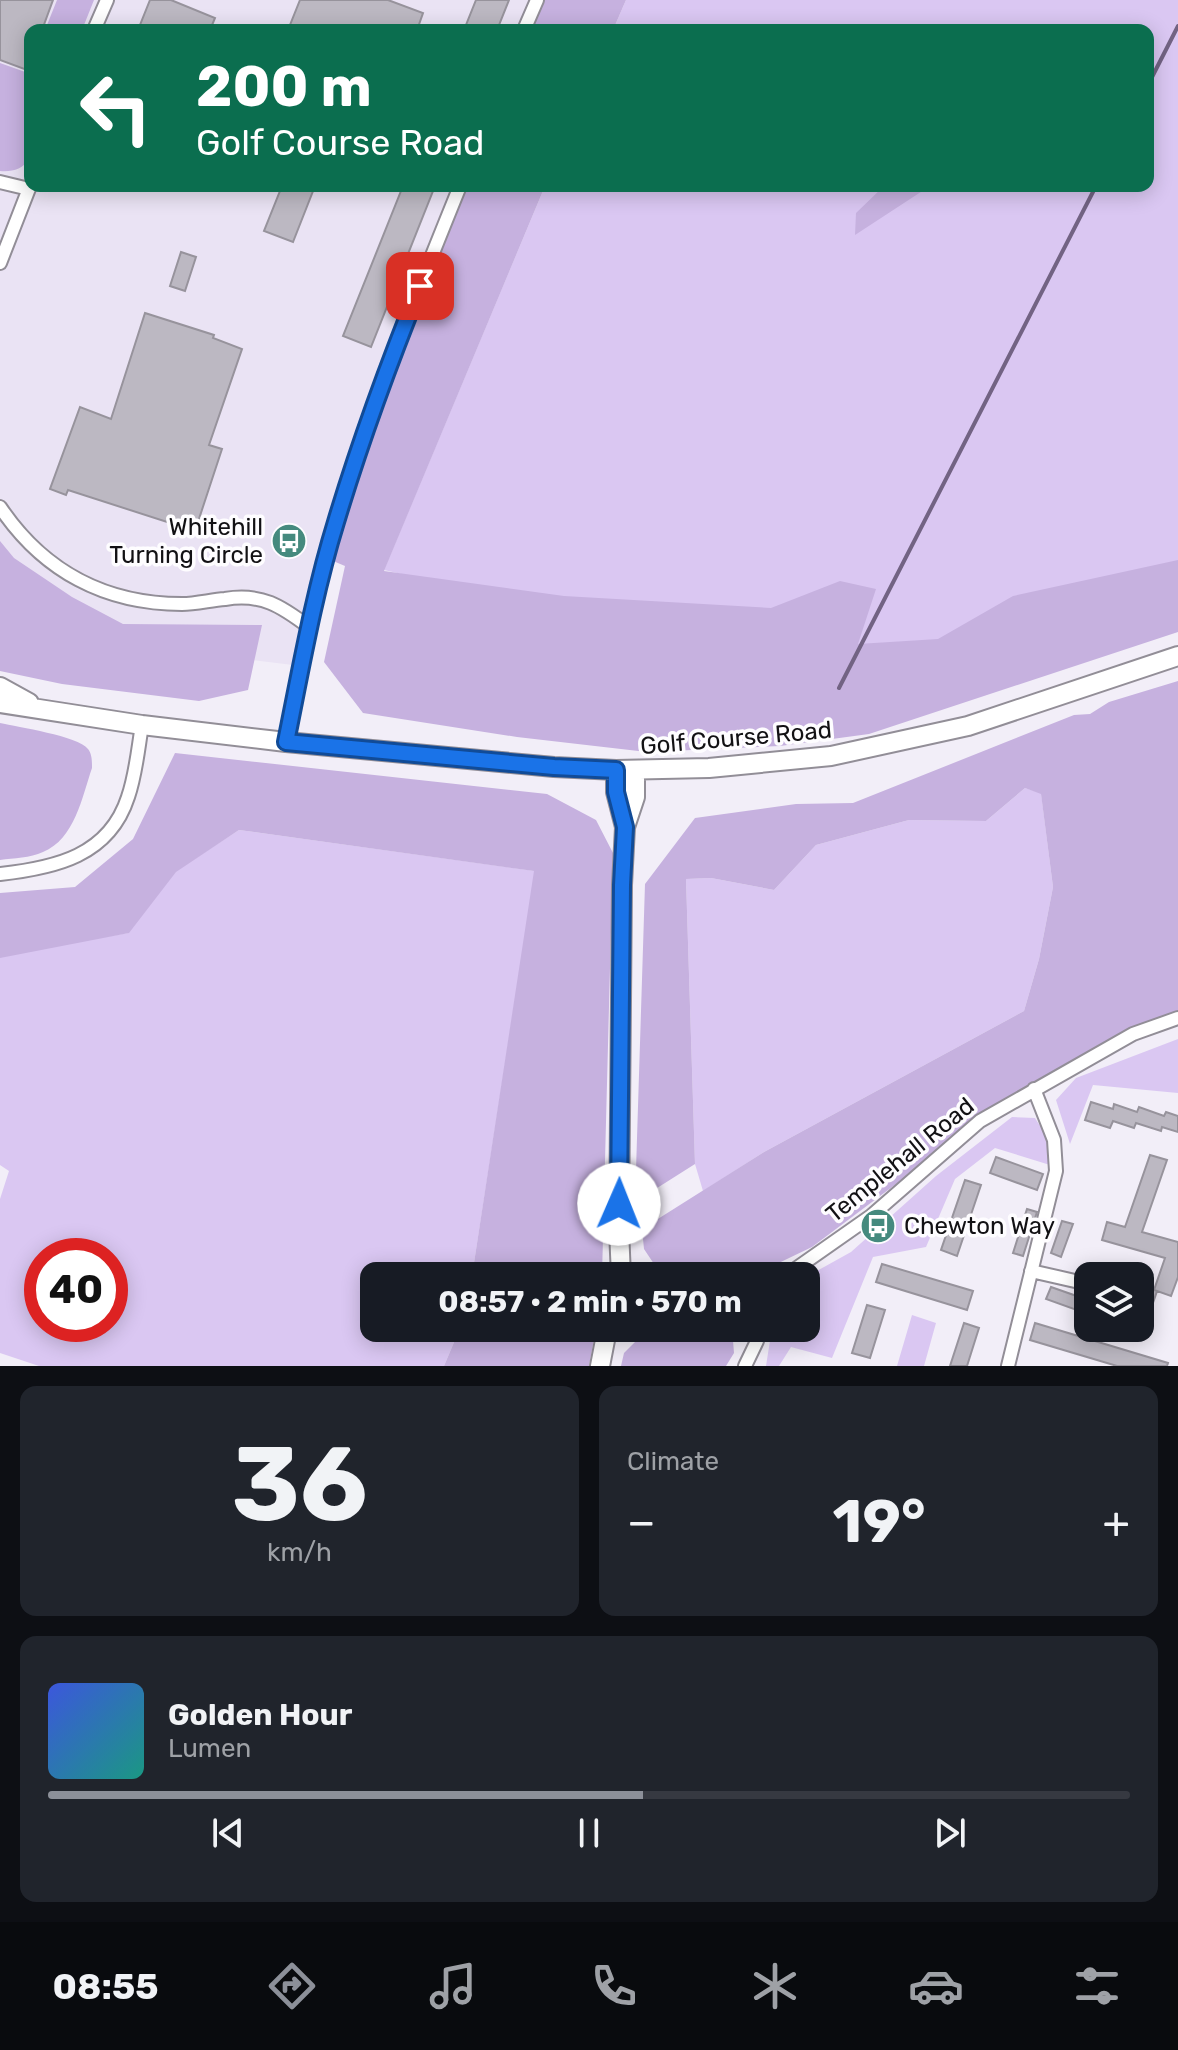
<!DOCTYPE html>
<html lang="en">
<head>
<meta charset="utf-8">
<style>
	body { margin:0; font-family:Rubik,sans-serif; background:#20242c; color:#f1f3f6; height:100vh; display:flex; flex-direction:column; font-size:30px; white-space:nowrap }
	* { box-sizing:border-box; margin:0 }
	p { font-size:26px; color:#9ea1a6 }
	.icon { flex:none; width:44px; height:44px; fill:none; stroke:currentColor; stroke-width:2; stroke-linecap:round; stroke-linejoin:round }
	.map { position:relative; height:1366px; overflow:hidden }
	.details { display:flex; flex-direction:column; gap:20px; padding:20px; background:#0d0f14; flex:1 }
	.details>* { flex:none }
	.hud { position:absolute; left:24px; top:24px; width:1130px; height:168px; border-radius:16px; box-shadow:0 4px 20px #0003; background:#0b6e4f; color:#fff; overflow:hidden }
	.fabs { position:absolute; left:1074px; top:1262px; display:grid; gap:16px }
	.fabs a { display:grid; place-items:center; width:80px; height:80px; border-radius:16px; background:#171b24; box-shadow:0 4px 20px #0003; font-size:40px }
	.speed { position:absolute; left:24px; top:1238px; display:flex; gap:16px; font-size:40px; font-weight:700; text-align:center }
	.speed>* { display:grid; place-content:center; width:104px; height:104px; border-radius:50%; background:#171b24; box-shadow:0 4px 20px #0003; line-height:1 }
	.speed .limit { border:12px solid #d22; background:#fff; color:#111 }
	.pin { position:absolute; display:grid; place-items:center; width:68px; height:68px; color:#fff; margin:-34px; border-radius:16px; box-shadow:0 4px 12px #0006 }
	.me { position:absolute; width:88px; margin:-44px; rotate:1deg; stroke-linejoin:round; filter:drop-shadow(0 0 6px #0008) }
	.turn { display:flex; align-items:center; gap:28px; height:168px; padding:0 40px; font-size:36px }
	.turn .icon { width:104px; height:104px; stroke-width:2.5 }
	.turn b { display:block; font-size:56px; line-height:68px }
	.big { font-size:60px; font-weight:700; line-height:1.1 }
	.details .card { flex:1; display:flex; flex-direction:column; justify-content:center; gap:12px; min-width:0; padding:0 28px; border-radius:16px; background:#20242c }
	.details .dial { align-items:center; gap:0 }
	.dial b { font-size:104px; line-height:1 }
	.song { display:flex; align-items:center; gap:24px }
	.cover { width:96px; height:96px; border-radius:12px; background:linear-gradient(135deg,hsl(230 70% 55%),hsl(170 70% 35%)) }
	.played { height:8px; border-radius:4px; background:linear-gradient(90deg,#8c9099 55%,#363941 55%) }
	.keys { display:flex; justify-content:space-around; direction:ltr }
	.heat { display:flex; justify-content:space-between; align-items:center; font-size:44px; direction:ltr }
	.details .tiles { flex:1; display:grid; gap:20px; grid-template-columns:1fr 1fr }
	.card:last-child { grid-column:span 2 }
	.trip { position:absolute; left:360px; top:1262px; width:460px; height:80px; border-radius:16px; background:#171b24; box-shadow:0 4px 20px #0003; font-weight:700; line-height:80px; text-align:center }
	.tabs { display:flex; height:128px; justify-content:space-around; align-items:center; background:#090b0e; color:#9ea1a6 }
	.tabs .icon { width:56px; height:56px }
	.tabs .current { color:#8c9099 }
	.tabs b { font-size:36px; color:#f1f3f6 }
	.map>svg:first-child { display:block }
	.built { fill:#eae3f4 }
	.green { fill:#dac7f2; fill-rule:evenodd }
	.forest { fill:#c6b1df }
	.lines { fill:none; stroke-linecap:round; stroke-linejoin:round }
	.stream { stroke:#726383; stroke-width:4 }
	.building { fill:#bcb8c2; stroke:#97939c; stroke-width:2 }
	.street-casing { stroke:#928e97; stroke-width:16 }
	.secondary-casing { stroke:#928e97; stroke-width:22 }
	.street { stroke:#fff; stroke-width:12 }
	.secondary { stroke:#fff; stroke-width:18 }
	.route-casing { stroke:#114b97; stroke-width:20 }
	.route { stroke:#1a73e8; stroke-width:14 }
	.labels { text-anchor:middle; stroke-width:7; stroke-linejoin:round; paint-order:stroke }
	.poi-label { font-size:24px; fill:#121114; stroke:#fefdff; text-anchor:end }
	.street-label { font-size:24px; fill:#121114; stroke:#fefdff }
</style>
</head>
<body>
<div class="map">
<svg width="1178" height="1366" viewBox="0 0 1178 1366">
	<rect width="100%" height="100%" fill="#f2eef8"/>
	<path class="built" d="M0,0H540L528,30H30V186H465L368,426L301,666L84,639L0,598Z"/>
	<path class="green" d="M626,0H1178V582L934,654L603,620L384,570L545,186H1148V30H613Z
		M1025,788L1041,793L1053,887L1039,959L1024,1011L764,1152L703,1191L695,1164L686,879L711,878L774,890L816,845L909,820L986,821Z
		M239,830L535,871L472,1276H374V1328H460L444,1366H39L0,1353V1199L9,1171L0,1165V955L128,933L176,871ZM42,1256H110V1324H42Z
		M1178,1039V1093L1093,1085L1070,1144L1056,1100L1076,1078Z
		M1012,1117L1035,1118L1049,1140L1050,1165L995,1148L955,1179L926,1247L873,1257L832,1358L791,1347L779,1366H766L772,1328H806V1277L851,1252L936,1176Z
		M912,1315L936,1323L924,1366H897Z"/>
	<path class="forest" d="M57,0H94L82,30H45Z
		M537,0H626L613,30H524Z
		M0,63L28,73L30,70V159C22,169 13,172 0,171Z
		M460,186H545L384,571L564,596L771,608L840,581L876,589L858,644L938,639L1013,596L1178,560V632L869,734L780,746L647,752L517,737L363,713L324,662L345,566L326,558Z
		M884,186H930L855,235L856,213Z
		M0,541L14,558L72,597L123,624L262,625L248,690L199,701L62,684L0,671Z
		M1178,681V1018L1133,1034L980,1121L812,1247L762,1271L691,1276H662L644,1249L642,1229L764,1152L1024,1011L1039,959L1053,887L1041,794L1025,788L986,821L909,820L816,845L774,890L711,878L686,879L695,1164L635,1202L645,884L695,818L796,804L853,803L1074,715L1090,714L1109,702Z
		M0,723C18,727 78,736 88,749C92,754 92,761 92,768C82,797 75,839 43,852C30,858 14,858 0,860Z
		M175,753L547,794L596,820L613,853L602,1276H472L534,871L239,830L176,872L129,933L0,958V893L75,887L133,839Z
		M460,1328H596L589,1366H444Z
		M649,1328H732L734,1353L726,1366H621L624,1353Z"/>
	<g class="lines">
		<path class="stream" d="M1148,85L1178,26
			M839,688L1096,186"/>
	</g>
	<path class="building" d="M0,0H53L42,30H30V61L27,70L0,60Z
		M150,0H171L215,18L210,30H138Z
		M300,0H388L423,13L417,30H288Z
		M476,0H509L497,30H464Z
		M282,186H315L293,242L264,231Z
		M403,186H435L371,347L343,336Z
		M181,252L196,257L185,291L170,286Z
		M145,313L214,335L213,338L242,349L209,445L222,449L195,531L68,490L66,495L50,489L80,407L111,419Z
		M1091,1102L1113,1109L1114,1104L1137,1112L1139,1107L1164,1116L1166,1112L1178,1116V1132L1162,1127L1161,1131L1136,1123L1134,1128L1113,1121L1110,1128L1085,1120Z
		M1150,1155L1167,1160L1142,1232L1178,1242V1277L1171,1296L1154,1290L1165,1258L1102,1240L1107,1222L1125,1227Z
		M996,1157L1043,1174L1037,1190L990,1173Z
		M965,1180L981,1185L957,1256L941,1250Z
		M1027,1209L1037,1212L1023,1256L1013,1253Z
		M1062,1221L1073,1224L1061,1257L1051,1253Z
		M882,1264L973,1291L967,1310L876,1282Z
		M1140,1285L1157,1291L1142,1335H1140Z
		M1051,1287L1088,1300L1085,1313L1046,1299Z
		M867,1305L885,1310L870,1358L852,1353Z
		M964,1323L979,1328L967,1366H950Z
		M1035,1323L1168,1363L1167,1366H1117L1030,1340Z"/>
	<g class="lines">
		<defs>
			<path id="street" d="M94,30L107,0
				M524,30L537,0
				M0,182L29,189
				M0,263L30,186
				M0,507C43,571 105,604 182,604C196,604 211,600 225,599C262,593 281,606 309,627
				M286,742C301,668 314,594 336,522C370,408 415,297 460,186
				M0,874C55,868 109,856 128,797C136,774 138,749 142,725
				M1031,1271L1088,1284
				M780,1276L794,1270L871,1216L980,1121L1133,1034L1178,1018
				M745,1366L757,1341V1328
				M1008,1366L1056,1171L1054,1140L1034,1089"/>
			<path id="secondary" d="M0,687L29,703
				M0,703L142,725L286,742L554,767L616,770L709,768L831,756L968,726L1178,656
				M616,770V792L625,827
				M621,1276L619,1230L622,885L625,827L635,797V770
				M600,1366L606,1335L610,1328"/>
		</defs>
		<use href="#street" class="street-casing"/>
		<use href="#secondary" class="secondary-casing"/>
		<use href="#street" class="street"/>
		<use href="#secondary" class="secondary"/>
	</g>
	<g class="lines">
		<defs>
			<path id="route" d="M420,286C389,363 360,442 336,522C314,593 301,668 286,742L554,767L616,770V792L625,827L622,885L619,1204"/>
		</defs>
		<use href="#route" class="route-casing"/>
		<use href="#route" class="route"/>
	</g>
	<defs>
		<symbol id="bus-disc" viewBox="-11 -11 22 22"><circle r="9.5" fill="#458a7e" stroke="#fefdff"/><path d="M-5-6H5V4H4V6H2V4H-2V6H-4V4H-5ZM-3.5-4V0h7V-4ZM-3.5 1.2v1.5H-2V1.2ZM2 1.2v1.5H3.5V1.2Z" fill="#fff"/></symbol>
	</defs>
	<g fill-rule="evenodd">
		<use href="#bus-disc" x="269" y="521" width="40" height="40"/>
		<use href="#bus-disc" x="858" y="1206" width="40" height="40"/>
	</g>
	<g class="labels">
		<g class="poi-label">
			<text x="263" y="535">Whitehill<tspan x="263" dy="28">Turning Circle</tspan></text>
			<text x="904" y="1234" text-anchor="start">Chewton Way</text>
		</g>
		<g class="street-label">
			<text transform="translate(736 738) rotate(-5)" y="8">Golf Course Road</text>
			<text transform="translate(900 1160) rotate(-39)" y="8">Templehall Road</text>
		</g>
	</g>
</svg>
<div class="fabs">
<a><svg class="icon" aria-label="layers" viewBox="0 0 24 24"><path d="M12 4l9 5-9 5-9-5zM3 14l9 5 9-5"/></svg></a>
</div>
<div class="speed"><div class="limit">40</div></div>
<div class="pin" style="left:420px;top:286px;background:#d93025"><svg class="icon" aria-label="arrive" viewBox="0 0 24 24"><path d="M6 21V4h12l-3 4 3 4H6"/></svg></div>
<svg class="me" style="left:619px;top:1204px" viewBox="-20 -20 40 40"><circle r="19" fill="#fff"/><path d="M0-13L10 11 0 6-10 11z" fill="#1a73e8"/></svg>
<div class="trip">08:57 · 2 min · 570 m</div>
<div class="hud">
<div class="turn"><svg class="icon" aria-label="left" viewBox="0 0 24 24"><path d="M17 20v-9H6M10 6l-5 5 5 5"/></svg><div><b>200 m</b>Golf Course Road</div></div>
</div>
</div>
<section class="details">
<div class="tiles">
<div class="card dial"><b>36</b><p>km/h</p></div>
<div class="card"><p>Climate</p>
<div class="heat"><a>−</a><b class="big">19°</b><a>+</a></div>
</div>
<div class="card">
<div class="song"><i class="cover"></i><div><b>Golden Hour</b><p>Lumen</p></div></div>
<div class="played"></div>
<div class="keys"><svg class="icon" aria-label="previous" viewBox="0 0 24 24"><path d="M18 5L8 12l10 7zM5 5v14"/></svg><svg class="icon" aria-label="pause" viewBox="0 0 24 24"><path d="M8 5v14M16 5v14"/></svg><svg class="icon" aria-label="next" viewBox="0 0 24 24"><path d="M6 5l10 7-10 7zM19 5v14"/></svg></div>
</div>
</div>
</section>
<nav class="tabs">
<b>08:55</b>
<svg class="icon current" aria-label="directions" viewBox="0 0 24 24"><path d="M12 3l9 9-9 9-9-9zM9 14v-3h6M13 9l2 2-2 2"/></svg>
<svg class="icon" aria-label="music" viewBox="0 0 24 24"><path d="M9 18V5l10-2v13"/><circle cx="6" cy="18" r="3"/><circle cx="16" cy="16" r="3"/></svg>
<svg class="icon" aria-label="phone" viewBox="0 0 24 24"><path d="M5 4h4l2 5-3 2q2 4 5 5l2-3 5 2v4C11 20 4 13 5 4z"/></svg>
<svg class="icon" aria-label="climate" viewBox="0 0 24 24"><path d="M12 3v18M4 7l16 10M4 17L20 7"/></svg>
<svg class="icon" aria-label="car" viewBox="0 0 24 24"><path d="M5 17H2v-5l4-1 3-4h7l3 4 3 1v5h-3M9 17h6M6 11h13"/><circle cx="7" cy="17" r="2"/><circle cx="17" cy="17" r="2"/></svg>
<svg class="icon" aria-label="filters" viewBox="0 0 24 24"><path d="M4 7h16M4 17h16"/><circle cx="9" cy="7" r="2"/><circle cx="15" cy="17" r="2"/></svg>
</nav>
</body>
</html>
